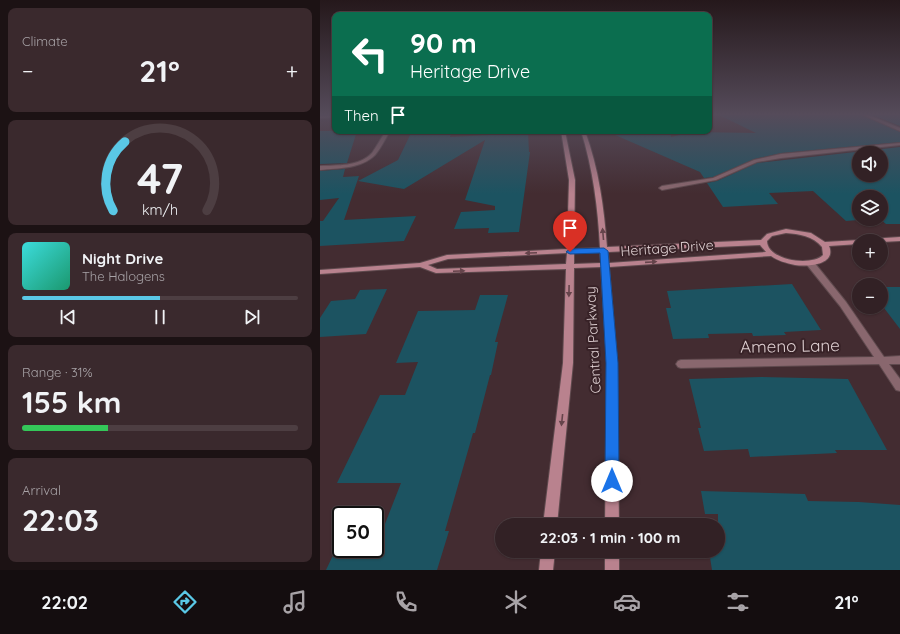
<!DOCTYPE html>
<html lang="en">
<head>
<meta charset="utf-8">
<style>
	body { margin:0; font-family:Quicksand,sans-serif; background:#3a292d; color:#f1f3f6; height:100vh; display:flex; flex-direction:column; font-size:15px; white-space:nowrap }
	* { box-sizing:border-box; margin:0 }
	p { font-size:13px; color:#a8a3a7 }
	.icon { flex:none; width:22px; height:22px; fill:none; stroke:currentColor; stroke-width:2; stroke-linecap:round; stroke-linejoin:round }
	.map { position:relative; flex:1; overflow:hidden }
	.sheet { display:flex; flex-direction:column; gap:8px; padding:8px; background:#1c1214; width:320px }
	.sheet>* { flex:none }
	.hud { position:absolute; left:12px; top:12px; width:380px; height:122px; border-radius:8px; box-shadow:0 1px 3px #0004,0 0 0 1px #4d3e42; background:#0b6e4f; color:#fff; overflow:hidden }
	.fabs { position:absolute; left:532px; top:146px; display:grid; gap:8px }
	.fabs a { display:grid; place-items:center; width:36px; height:36px; border-radius:50%; background:#322125; box-shadow:0 1px 3px #0004,0 0 0 1px #4d3e42; font-size:20px }
	.speed { position:absolute; left:12px; top:506px; display:flex; gap:8px; font-size:20px; font-weight:700; text-align:center }
	.speed>* { display:grid; place-content:center; width:52px; height:52px; border-radius:50%; background:#322125; box-shadow:0 1px 3px #0004,0 0 0 1px #4d3e42; line-height:1 }
	.speed .limit { border:2px solid #111; border-radius:6px; background:#fff; color:#111 }
	.pin { position:absolute; display:grid; place-items:center; width:34px; height:34px; color:#fff; margin:-41px -17px; border-radius:50% 50% 50% 0; rotate:-45deg; box-shadow:0 0 4px #0007 }
	.pin .icon { rotate:45deg }
	.me { position:absolute; width:44px; margin:-22px; rotate:0deg; stroke-linejoin:round; filter:drop-shadow(0 0 3px #0008) }
	.turn { display:flex; align-items:center; gap:14px; height:84px; padding:0 12px; font-size:18px }
	.turn .icon { width:52px; height:52px; stroke-width:2.5 }
	.turn b { display:block; font-size:28px; line-height:34px }
	.then { display:flex; align-items:center; height:38px; padding:0 12px; background:#0003; gap:8px; font-size:15px }
	.big { font-size:30px; font-weight:700; line-height:1.1 }
	.sheet .card { flex:1; display:flex; flex-direction:column; justify-content:center; gap:6px; min-width:0; padding:0 14px; border-radius:8px; background:#3a292d }
	.sheet .dial { align-items:center; gap:0 }
	.dial svg { height:104px; overflow:visible; fill:none; stroke:#4d3e42; stroke-width:7; stroke-linecap:round; text-anchor:middle }
	.dial text { fill:#f1f3f6; stroke:none }
	.song { display:flex; align-items:center; gap:12px }
	.cover { width:48px; height:48px; border-radius:6px; background:linear-gradient(135deg,hsl(180 70% 55%),hsl(160 70% 35%)) }
	.played { height:4px; border-radius:2px; background:linear-gradient(90deg,#5ac8e6 50%,#4d3e42 50%) }
	.keys { display:flex; justify-content:space-around; direction:ltr }
	.heat { display:flex; justify-content:space-between; align-items:center; font-size:22px; direction:ltr }
	.charge { height:6px; border-radius:3px; background:linear-gradient(90deg,#34c759 31%,#4d3e42 0) }
	.trip { position:absolute; left:175px; top:518px; width:230px; height:40px; border-radius:20px; background:#322125; box-shadow:0 1px 3px #0004,0 0 0 1px #4d3e42; font-weight:700; line-height:40px; text-align:center }
	.menu { display:flex; height:64px; justify-content:space-around; align-items:center; background:#140d0f; color:#a8a3a7 }
	.menu .icon { width:28px; height:28px }
	.menu .selected { color:#5ac8e6 }
	.menu b { font-size:18px; color:#f1f3f6 }
	main { display:flex; flex:1; min-height:0 }
	.map>svg:first-child { display:block }
	.building { fill:#1c5361; fill-rule:evenodd }
	.lines { fill:none; stroke-linecap:round; stroke-linejoin:round }
	.street-casing { stroke:#5f4a4e; stroke-width:2 }
	.secondary-casing { stroke:#5f4a4e; stroke-width:2 }
	.street { fill:#89676e; fill-rule:evenodd }
	.secondary { fill:#b9828e; fill-rule:evenodd }
	.oneway { fill:#65444b }
	.route { fill:#1a73e8; stroke:#114b97 }
	.labels { text-anchor:middle; stroke-width:4; stroke-linejoin:round; paint-order:stroke }
	.street-label { font-size:14px; fill:#dfd0d2; stroke:#382227 }
	.near-street-label { font-size:17px; fill:#dfd0d2; stroke:#382227 }
</style>
</head>
<body>
<main>
<section class="sheet">
<div class="card"><p>Climate</p>
<div class="heat"><a>−</a><b class="big">21°</b><a>+</a></div>
</div>
<div class="card dial"><svg viewBox="0 0 100 80">
<path d="M14 69A42 42 0 1 1 86 69"/>
<path d="M14 69A42 42 0 0 1 23 16" stroke="#5ac8e6"/>
<text x="50" y="56" font-size="32" font-weight="700">47</text>
<text x="50" y="72" font-size="11">km/h</text>
</svg></div>
<div class="card">
<div class="song"><i class="cover"></i><div><b>Night Drive</b><p>The Halogens</p></div></div>
<div class="played"></div>
<div class="keys"><svg class="icon" aria-label="previous" viewBox="0 0 24 24"><path d="M18 5L8 12l10 7zM5 5v14"/></svg><svg class="icon" aria-label="pause" viewBox="0 0 24 24"><path d="M8 5v14M16 5v14"/></svg><svg class="icon" aria-label="next" viewBox="0 0 24 24"><path d="M6 5l10 7-10 7zM19 5v14"/></svg></div>
</div>
<div class="card"><p>Range · 31%</p><b class="big">155 km</b><div class="charge"></div></div>
<div class="card"><p>Arrival</p><b class="big">22:03</b></div>
</section>
<div class="map">
<svg width="580" height="570" viewBox="0 0 580 570">
	<rect width="100%" height="100%" fill="#432c31"/>
	<path class="building" d="M397,114H476L479,116L496,114H540L580,132V142L461,153L434,159L393,177L384,178L380,172L286,131H350L351,137L373,132L436,133Z
		M550,114H580V126Z
		M0,131H37L27,163L0,164Z
		M92,131H132L130,137L188,134V132L208,131L209,152H210L199,232L168,233L169,228L134,229L141,212L175,210V206L145,200L165,140L84,189L38,181L78,160Z
		M580,147V224H566L560,219L561,197H539V219H551L526,221L493,191L449,193L458,204L403,207L387,183L397,181L437,163ZM539,153H561V175H539Z
		M25,169L23,177L39,176L24,220L96,216L84,241L0,246V221H3L19,198L0,200V171Z
		M472,284L501,330L464,332L466,335L433,336L432,333L388,334L389,338L353,339L346,308H351L347,291Z
		M561,287H580V329L561,304Z
		M67,289L46,334L0,337V318L11,301L35,299L40,290Z
		M160,295H188L175,342H178L171,375H170L155,433H153L125,531H129L117,570H6L16,549H55V529H63L81,483H17L60,395H85L98,362L76,363L98,311L155,310Z
		M441,377L528,379L567,450H515L517,453L430,457L428,449L384,451L378,428H381L369,379Z
		M381,491L485,494L488,501L539,502L580,505V570H392L389,551H398V514H385Z"/>
	<g class="lines">
		<defs>
			<path id="street" d="M541,114H546L580,128V131Z
				M15,115V117L0,118V116Z
				M66,131H70C65,139 61,148 55,155C41,169 18,168 0,170V166C17,165 39,167 52,153C57,146 61,138 66,131Z
				M580,143V145L461,158L437,162L396,180L342,190L339,188L342,186L393,178L434,160L461,154Z
				M487,261H493L526,302L564,357L580,356V364H569L580,379V391L576,390L559,364L361,368L358,367L356,364L358,361L361,360L554,357L520,306L487,265L486,263Z"/>
			<path id="secondary" d="M241,131H245L255,180L254,249L280,248C278,208 273,169 261,131H265C279,169 284,208 287,247L441,240L447,234L466,229L491,233L505,242L539,240L542,241H539V244L509,246C517,265 487,267 475,265C466,263 458,261 451,256L289,267L297,363L299,525H285L287,363L281,267L254,268L253,363L237,525H223L243,363L246,269L116,273L100,267L0,274V270L100,263L127,255L247,249L249,180ZM466,233C479,234 493,236 502,247L503,255C491,267 447,260 447,241L452,236ZM440,245L446,252L289,263L288,252ZM280,252L281,263L254,264V253ZM247,253L246,264L117,269L108,265L128,259Z
				M580,237V241L561,242V241H546L549,239Z
				M221,551H235L233,570H219Z
				M285,551H299V570H285Z"/>
		</defs>
		<use href="#street" class="street-casing"/>
		<use href="#secondary" class="secondary-casing"/>
		<use href="#street" class="street"/>
		<use href="#secondary" class="secondary"/>
	</g>
	<defs><path id="oneway-solid" d="M-6-.8H1V-3.2L6.5 0L1 3.2V.8H-6Z"/></defs>
	<g class="oneway">
		<use href="#oneway-solid" transform="translate(283 234) rotate(-95)"/>
		<use href="#oneway-solid" transform="translate(211 253) rotate(178)"/>
		<use href="#oneway-solid" transform="translate(331 262) rotate(-4)"/>
		<use href="#oneway-solid" transform="translate(139 271) rotate(-2)"/>
		<use href="#oneway-solid" transform="translate(249 291) rotate(91)"/>
		<use href="#oneway-solid" transform="translate(242 420) rotate(96)"/>
	</g>
	<linearGradient id="sky" x2="0" y2="1"><stop stop-color="#25181b"/><stop offset="0.59" stop-color="#554b5a"/><stop offset="1" stop-color="#554b5a" stop-opacity="0"/></linearGradient>
	<rect width="580" height="194" fill="url(#sky)"/>
	<path class="route" d="M284,248L288,251L298,363L299,481L297,486L292,487L287,486L285,481L286,363L280,253L250,254L246,252L250,249Z"/>
	<g class="labels">
		<g class="street-label">
			<text transform="translate(347 248) rotate(-4)" y="5">Heritage Drive</text>
			<text transform="translate(273 340) rotate(-93)" y="5">Central Parkway</text>
		</g>
		<g class="near-street-label">
			<text transform="translate(470 346) rotate(-1)" y="6">Ameno Lane</text>
		</g>
	</g>
</svg>
<div class="fabs">
<a><svg class="icon" aria-label="sound" viewBox="0 0 24 24"><path d="M4 9h4l5-4v14l-5-4H4zM17 9q2 3 0 6"/></svg></a>
<a><svg class="icon" aria-label="layers" viewBox="0 0 24 24"><path d="M12 4l9 5-9 5-9-5zM3 14l9 5 9-5"/></svg></a>
<a>+</a>
<a>−</a>
</div>
<div class="speed"><div class="limit">50</div></div>
<div class="pin" style="left:250px;top:252px;background:#d93025"><svg class="icon" aria-label="arrive" viewBox="0 0 24 24"><path d="M6 21V4h12l-3 4 3 4H6"/></svg></div>
<svg class="me" style="left:292px;top:481px" viewBox="-20 -20 40 40"><circle r="19" fill="#fff"/><path d="M0-13L10 11 0 6-10 11z" fill="#1a73e8"/></svg>
<div class="trip">22:03 · 1 min · 100 m</div>
<div class="hud">
<div class="turn"><svg class="icon" aria-label="left" viewBox="0 0 24 24"><path d="M17 20v-9H6M10 6l-5 5 5 5"/></svg><div><b>90 m</b>Heritage Drive</div></div>
<div class="then">Then<svg class="icon" aria-label="arrive" viewBox="0 0 24 24"><path d="M6 21V4h12l-3 4 3 4H6"/></svg></div>
</div>
</div>
</main>
<nav class="menu">
<b>22:02</b>
<svg class="icon selected" aria-label="directions" viewBox="0 0 24 24"><path d="M12 3l9 9-9 9-9-9zM9 14v-3h6M13 9l2 2-2 2"/></svg>
<svg class="icon" aria-label="music" viewBox="0 0 24 24"><path d="M9 18V5l10-2v13"/><circle cx="6" cy="18" r="3"/><circle cx="16" cy="16" r="3"/></svg>
<svg class="icon" aria-label="phone" viewBox="0 0 24 24"><path d="M5 4h4l2 5-3 2q2 4 5 5l2-3 5 2v4C11 20 4 13 5 4z"/></svg>
<svg class="icon" aria-label="climate" viewBox="0 0 24 24"><path d="M12 3v18M4 7l16 10M4 17L20 7"/></svg>
<svg class="icon" aria-label="car" viewBox="0 0 24 24"><path d="M5 17H2v-5l4-1 3-4h7l3 4 3 1v5h-3M9 17h6M6 11h13"/><circle cx="7" cy="17" r="2"/><circle cx="17" cy="17" r="2"/></svg>
<svg class="icon" aria-label="filters" viewBox="0 0 24 24"><path d="M4 7h16M4 17h16"/><circle cx="9" cy="7" r="2"/><circle cx="15" cy="17" r="2"/></svg>
<b>21°</b>
</nav>
</body>
</html>
